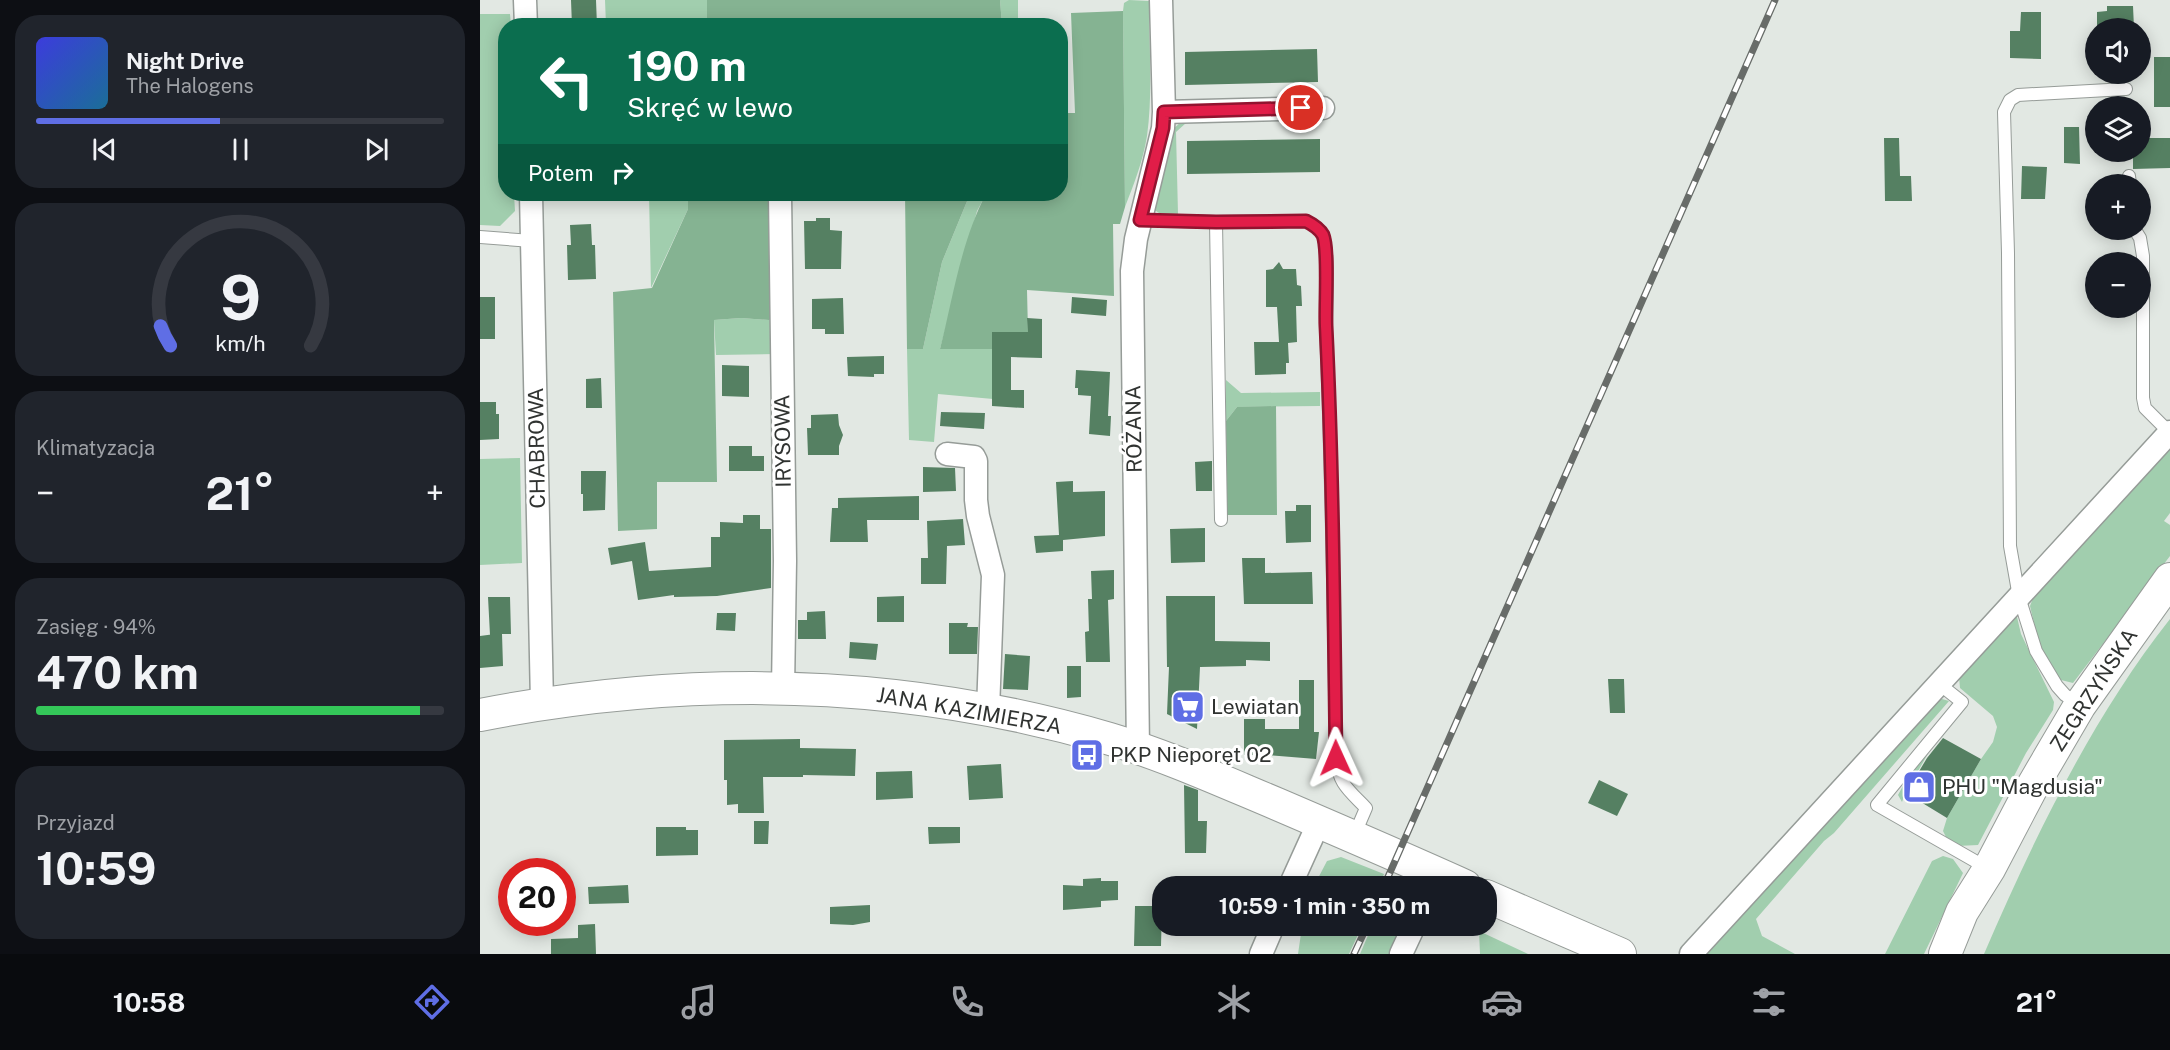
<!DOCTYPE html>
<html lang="pl">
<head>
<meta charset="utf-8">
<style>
	body { margin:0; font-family:"Public Sans",sans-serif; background:#20242c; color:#f1f3f6; height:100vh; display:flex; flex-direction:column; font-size:22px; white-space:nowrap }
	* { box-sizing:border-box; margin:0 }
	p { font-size:20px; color:#9ea1a6 }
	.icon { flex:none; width:33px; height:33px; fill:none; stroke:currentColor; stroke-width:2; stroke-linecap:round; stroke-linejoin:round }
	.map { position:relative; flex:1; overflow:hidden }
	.details { display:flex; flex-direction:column; gap:15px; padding:15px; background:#0d0f14; width:480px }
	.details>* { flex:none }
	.banner { position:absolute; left:18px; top:18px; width:570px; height:183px; border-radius:24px; box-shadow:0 3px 15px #0003; background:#0b6e4f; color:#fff; overflow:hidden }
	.tools { position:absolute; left:1605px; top:18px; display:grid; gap:12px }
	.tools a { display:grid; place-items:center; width:66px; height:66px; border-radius:50%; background:#171b24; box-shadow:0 3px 15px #0003; font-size:30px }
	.speed { position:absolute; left:18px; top:858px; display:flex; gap:12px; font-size:30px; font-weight:700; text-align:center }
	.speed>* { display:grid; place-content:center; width:78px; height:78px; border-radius:50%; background:#171b24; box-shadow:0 3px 15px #0003; line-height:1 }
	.speed .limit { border:9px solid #d22; background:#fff; color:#111 }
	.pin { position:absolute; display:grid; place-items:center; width:51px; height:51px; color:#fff; margin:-26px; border:3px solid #fff; border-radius:50%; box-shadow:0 2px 6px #0007 }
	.me { position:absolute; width:66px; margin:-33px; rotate:359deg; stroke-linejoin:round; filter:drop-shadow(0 0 4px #0008) }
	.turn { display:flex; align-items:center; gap:21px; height:126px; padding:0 30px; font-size:27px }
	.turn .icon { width:78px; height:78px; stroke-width:2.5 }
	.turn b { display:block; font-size:42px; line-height:51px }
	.then { display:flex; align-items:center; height:57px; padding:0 30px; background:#0003; gap:12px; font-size:22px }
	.big { font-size:45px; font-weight:700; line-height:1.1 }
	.details .tile { flex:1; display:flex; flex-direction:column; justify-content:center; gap:9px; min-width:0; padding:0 21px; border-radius:24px; background:#20242c }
	.details .dial { align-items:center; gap:0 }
	.dial svg { height:156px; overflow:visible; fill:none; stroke:#363941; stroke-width:7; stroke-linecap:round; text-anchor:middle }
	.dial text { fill:#f1f3f6; stroke:none }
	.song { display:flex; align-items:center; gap:18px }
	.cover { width:72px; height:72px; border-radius:9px; background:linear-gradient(135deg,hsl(240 70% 55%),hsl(200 70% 35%)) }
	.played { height:6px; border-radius:3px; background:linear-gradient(90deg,#5f6ee5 45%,#363941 45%) }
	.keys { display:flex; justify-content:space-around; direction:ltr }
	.heat { display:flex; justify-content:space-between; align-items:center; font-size:33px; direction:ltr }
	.charge { height:9px; border-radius:4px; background:linear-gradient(90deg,#34c759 94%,#363941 0) }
	.trip { position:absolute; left:672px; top:876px; width:345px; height:60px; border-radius:24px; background:#171b24; box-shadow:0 3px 15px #0003; font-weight:700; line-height:60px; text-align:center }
	.menu { display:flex; height:96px; justify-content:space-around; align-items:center; background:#090b0e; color:#9ea1a6 }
	.menu .icon { width:42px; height:42px }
	.menu .active { color:#5f6ee5 }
	.menu b { font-size:27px; color:#f1f3f6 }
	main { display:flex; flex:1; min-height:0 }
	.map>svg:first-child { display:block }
	.green { fill:#a1ceae }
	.forest { fill:#85b392 }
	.building { fill:#558062 }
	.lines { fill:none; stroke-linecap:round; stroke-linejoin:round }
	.service-casing { stroke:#969c98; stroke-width:14 }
	.minor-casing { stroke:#969c98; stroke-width:25 }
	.secondary-casing { stroke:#969c98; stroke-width:34 }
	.service { stroke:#fff; stroke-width:12 }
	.minor { stroke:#fff; stroke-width:22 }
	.secondary { stroke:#fff; stroke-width:32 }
	.rail-casing { stroke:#686c69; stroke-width:7 }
	.rail { stroke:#fff; stroke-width:4.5; stroke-dasharray:14; stroke-linecap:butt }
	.route-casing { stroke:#92132f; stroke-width:15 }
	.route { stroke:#e11d48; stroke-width:10 }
	.labels { text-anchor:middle; stroke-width:6; stroke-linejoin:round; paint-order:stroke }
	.street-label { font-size:21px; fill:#303331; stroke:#fff }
	.poi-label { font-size:21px; fill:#303331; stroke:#fff; text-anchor:start }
</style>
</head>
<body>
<main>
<section class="details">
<div class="tile">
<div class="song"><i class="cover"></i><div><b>Night Drive</b><p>The Halogens</p></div></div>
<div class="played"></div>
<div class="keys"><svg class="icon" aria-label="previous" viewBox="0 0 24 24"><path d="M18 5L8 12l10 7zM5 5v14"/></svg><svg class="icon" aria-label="pause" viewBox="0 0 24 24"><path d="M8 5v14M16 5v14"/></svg><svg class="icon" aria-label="next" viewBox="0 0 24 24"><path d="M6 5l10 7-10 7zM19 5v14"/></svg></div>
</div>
<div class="tile dial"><svg viewBox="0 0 100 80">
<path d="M14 69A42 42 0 1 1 86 69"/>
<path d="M14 69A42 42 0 0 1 9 59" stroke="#5f6ee5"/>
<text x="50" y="56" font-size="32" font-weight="700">9</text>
<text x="50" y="72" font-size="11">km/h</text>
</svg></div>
<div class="tile"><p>Klimatyzacja</p>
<div class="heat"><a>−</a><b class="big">21°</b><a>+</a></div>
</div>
<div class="tile"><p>Zasięg · 94%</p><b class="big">470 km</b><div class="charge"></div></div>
<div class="tile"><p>Przyjazd</p><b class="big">10:59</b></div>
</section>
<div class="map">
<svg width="1690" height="954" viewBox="0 0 1690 954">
	<rect width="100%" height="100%" fill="#e2e8e3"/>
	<path class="green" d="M125,0H227V25H126Z
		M520,0H538V25H522Z
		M649,0L669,1C669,46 673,93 667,136C663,161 654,184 645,207L643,11L644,3Z
		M0,14H30L31,25L26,26V194H34L35,211L20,226L0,225Z
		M700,123H706L696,132L698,214L694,217L682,215L673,209L693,129Z
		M169,194H208V209L171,288Z
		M490,194H506L497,211L460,349H512L513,399L458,394L454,442L429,440L427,349H443L462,262Z
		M296,316V354L236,355L234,320L261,318L288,320Z
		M746,380L761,393L840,392V406L757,407L746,421Z
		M1690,447V513L1684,521L1690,525V556L1593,683L1577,679L1560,648L1550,606L1555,593Z
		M40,458L42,563L0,565V459Z
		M1532,615L1537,617L1541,634L1574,702L1573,710L1546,753L1498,845L1477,846L1467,839L1463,831L1467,818L1501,759L1513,742L1517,727L1513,716L1480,688L1479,677Z
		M1690,619V954H1504C1554,838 1612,718 1690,619Z
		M1462,699L1469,701L1354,833L1344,841L1276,919L1282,936L1315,954H1223L1452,701Z
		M1458,736L1425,794L1422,802L1418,795L1424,784Z
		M1463,856L1473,859L1483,873L1444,954H1405L1452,861Z
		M861,857L904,874L899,886H834L847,861Z
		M820,926H882L869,954H818L822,927Z
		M892,926H927L915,954H880Z
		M999,931L1048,954H1000Z"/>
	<path class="forest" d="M227,0H520L522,25H227Z
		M643,11L645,207L640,224H633L634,296L547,290L548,332H512V349H460C473,298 481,241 506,194H580L581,113H595L591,13Z
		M208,194H294L296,316L289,320L261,318L234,320L237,482H177V529L138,531L133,292L172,288L208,209Z
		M425,194H490L462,262L443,349H427Z
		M796,406L797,515H747L746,421L757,407Z"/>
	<path class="building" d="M91,0H116L117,26H92Z
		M1627,6H1653L1654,28H1617V12L1627,11Z
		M1541,12H1561V59L1530,58V31H1540Z
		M837,49L838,82L705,85V52Z
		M1674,57H1690V107H1674Z
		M1584,127H1599L1600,164L1584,163Z
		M1404,138H1419L1420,176H1431L1432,201H1405Z
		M1660,138H1690V168L1653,169V152H1660Z
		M840,139V172L707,174V141Z
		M1542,166L1567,167L1565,199H1541Z
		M336,218H350V230L362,231L361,269H325L324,221H336Z
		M111,224L112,245H115L116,279L88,280L87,245H91L90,225Z
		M799,262L803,269H816L817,285L821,286L822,306H816L817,342L808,343L809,363H806V374L775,375L774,342H799L797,307H786V270L793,269Z
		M0,297H15V339H0Z
		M592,297L627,300L626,316L591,313Z
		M363,298L364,334H345V329H332V299Z
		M547,318L562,319V358L531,357V390H544V408L512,406V332H548Z
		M404,356V374H394V377L368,376L367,357Z
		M242,365L269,366V397L242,396Z
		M596,370L630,372L628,416H631L630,436L609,434L611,396L598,395V388H595Z
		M121,378L122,408H106V379Z
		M0,402H16V414H19V439L0,440Z
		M461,412L505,413L504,429L460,426Z
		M358,414L359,425L363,435L359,446V455H328L327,428H331V415Z
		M249,446H272V456H284V471H249Z
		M732,461V491H716L715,462Z
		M443,467L475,468L476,491L443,492Z
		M101,471H126L125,510L103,511V494H101Z
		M593,481V492L625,491V536L583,540V551L556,553L554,536L579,535L576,482Z
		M439,496V520H387L388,542H350L352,508H358V498Z
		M816,505H831V542L806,543L805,511H816Z
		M263,515H280V529H291V588L237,596L194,597V595L158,600L152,561L131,565L128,548L165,542L169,571L231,567V537H240V522L263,523Z
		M483,519L485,545L467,546L466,584H441V558H448L447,521Z
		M725,528V562L691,563L690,529Z
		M762,558H785V573L832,572L833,604H764Z
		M634,570V599L628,600L630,662H606L605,632L609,631L608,599H612L611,571Z
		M424,596V622H397V597Z
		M686,596H735V641L790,642V661L766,660V666L720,667L717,729L687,714L689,667H687Z
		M8,597H30L31,634H22L23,666L0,668V636L15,634L10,635Z
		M345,611L346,639H318V620H327V612Z
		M237,613H256L255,631L236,630Z
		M469,623H488L487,627H498L497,654H469Z
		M370,642L398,644L396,660L369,658Z
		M525,654L550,656L548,690L523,689Z
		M587,666H601V697L587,698Z
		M1128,679H1144L1145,713H1130Z
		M819,680H834V732H839L836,759L786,755H764V719H785V729H819Z
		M1463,738L1501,759L1467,818L1426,793L1447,758Z
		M320,739V748L376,749L375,776L323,775V777H283L284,813H258V804L247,805V780H244V740Z
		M521,764L523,798L489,800L487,766Z
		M432,771L433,798L396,800V772Z
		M1119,780L1148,794L1137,816L1108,803Z
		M704,785L718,790V821H727L726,853H705Z
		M274,821H289L288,844H274Z
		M176,827H206V830H218V855L176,856Z
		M448,827H480V843L449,844Z
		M621,878V881H638V900L621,901V907L583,910V885L603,886V879Z
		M148,885L149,903L109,904L108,887Z
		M390,905V922L373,925L350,924V907Z
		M655,906H682L681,946H654Z
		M115,924L116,954H71V939L98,938V925Z"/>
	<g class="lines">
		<defs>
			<path id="service" d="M1649,176L1650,184
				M660,220L736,222L826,221C832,224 839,228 843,235C849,249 846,311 846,330C852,473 854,615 856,758C859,785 869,790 886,808L874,836
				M736,222L741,520
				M1655,230L1660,238L1663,256V398L1665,408L1690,433
				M0,237L52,241
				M1458,683L1482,702L1397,805L1509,869
				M1599,704L1585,695L1577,686L1556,651L1539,597L1530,546L1528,253L1524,112L1530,100L1538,95L1646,89"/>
			<path id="minor" d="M45,0L46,26
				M684,112L843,108
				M51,194L62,703
				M300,194L305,561L303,689
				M467,454L494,457L496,461V500L498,516L513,575L508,710
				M658,749L652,271L656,239L683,128L684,112L681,0
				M810,886L839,822
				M781,954L793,926
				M921,954L934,926
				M1211,954L1690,432"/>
			<path id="secondary" d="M0,715C212,674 422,678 630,739C687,756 742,781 797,804C860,831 923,858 985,886
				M1006,896L1140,954
				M1465,954L1482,912L1509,869L1552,787L1600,705L1690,579"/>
		</defs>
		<use href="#service" class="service-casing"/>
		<use href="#minor" class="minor-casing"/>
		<use href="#secondary" class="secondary-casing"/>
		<use href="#service" class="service"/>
		<use href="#minor" class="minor"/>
		<use href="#secondary" class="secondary"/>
		<defs>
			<path id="rail" d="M904,886L1295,0
				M874,954L887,926"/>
		</defs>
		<use href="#rail" class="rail-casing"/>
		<use href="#rail" class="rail"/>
	</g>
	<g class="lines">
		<defs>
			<path id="route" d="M821,108L684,112L683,128L660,220L736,222L826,221C832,224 839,228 843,235C849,250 845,306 846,326C853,470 854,614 856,758"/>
		</defs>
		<use href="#route" class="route-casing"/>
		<use href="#route" class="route"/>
	</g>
	<defs>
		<symbol id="supermarket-square" viewBox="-11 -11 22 22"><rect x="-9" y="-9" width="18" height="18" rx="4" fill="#5f6ee5" stroke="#fff"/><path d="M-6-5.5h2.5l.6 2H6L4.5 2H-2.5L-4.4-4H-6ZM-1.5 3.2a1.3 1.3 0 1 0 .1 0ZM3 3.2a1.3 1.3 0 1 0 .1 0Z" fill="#fff"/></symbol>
		<symbol id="bus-square" viewBox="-11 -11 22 22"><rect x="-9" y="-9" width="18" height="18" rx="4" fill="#5f6ee5" stroke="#fff"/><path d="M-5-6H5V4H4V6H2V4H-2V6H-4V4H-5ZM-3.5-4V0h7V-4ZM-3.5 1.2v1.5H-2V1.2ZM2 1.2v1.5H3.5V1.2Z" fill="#fff"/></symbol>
		<symbol id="shop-square" viewBox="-11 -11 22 22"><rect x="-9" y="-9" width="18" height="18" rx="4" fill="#5f6ee5" stroke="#fff"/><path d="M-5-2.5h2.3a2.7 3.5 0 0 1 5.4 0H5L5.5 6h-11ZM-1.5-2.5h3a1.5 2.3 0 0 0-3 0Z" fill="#fff"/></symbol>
	</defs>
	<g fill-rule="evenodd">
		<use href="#supermarket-square" x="689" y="688" width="38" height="38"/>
		<use href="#bus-square" x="588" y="736" width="38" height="38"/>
		<use href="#shop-square" x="1420" y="768" width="38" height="38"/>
	</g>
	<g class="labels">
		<g class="street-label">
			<text transform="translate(654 429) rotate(-91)" y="7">RÓŻANA</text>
			<text transform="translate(303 441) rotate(-91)" y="7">IRYSOWA</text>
			<text transform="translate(57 448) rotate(-91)" y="7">CHABROWA</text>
			<text transform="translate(1614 690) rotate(-57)" y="7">ZEGRZYŃSKA</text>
			<text transform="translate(489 711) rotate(10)" y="7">JANA KAZIMIERZA</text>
		</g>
		<g class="poi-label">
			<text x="731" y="714">Lewiatan</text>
			<text x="630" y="762">PKP Nieporęt 02</text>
			<text x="1462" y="794">PHU "Magdusia"</text>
		</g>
	</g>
</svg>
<div class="tools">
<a><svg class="icon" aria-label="sound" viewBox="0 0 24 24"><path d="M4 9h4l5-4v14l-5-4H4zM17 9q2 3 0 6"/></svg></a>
<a><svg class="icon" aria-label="layers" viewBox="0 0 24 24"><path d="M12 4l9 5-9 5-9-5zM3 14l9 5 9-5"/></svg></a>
<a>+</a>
<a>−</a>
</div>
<div class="speed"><div class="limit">20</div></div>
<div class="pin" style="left:821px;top:108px;background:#d93025"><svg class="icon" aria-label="arrive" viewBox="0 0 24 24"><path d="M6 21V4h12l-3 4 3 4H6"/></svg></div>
<svg class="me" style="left:856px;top:758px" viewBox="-20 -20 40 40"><path d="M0-17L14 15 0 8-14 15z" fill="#e11d48" stroke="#fff" stroke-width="4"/></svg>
<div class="trip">10:59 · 1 min · 350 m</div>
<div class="banner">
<div class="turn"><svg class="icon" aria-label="left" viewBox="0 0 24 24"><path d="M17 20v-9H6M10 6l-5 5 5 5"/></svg><div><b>190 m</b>Skręć w lewo</div></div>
<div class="then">Potem<svg class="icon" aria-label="right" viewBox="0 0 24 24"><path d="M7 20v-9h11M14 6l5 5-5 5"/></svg></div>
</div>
</div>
</main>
<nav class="menu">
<b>10:58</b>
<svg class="icon active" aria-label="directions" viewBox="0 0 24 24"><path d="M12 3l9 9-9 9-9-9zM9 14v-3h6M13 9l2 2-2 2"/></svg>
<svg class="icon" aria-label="music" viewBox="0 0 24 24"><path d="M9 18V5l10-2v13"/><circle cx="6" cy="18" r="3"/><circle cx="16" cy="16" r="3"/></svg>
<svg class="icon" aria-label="phone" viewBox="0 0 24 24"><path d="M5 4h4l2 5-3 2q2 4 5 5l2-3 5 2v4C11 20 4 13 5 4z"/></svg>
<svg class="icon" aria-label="climate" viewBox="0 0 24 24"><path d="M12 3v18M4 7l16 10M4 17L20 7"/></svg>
<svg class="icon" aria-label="car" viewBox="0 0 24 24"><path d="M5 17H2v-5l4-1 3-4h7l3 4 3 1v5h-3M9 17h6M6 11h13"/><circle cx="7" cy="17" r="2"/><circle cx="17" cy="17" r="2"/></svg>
<svg class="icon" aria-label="filters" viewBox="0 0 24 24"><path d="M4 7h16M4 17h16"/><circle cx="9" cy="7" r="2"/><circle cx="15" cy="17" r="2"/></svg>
<b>21°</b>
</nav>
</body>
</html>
